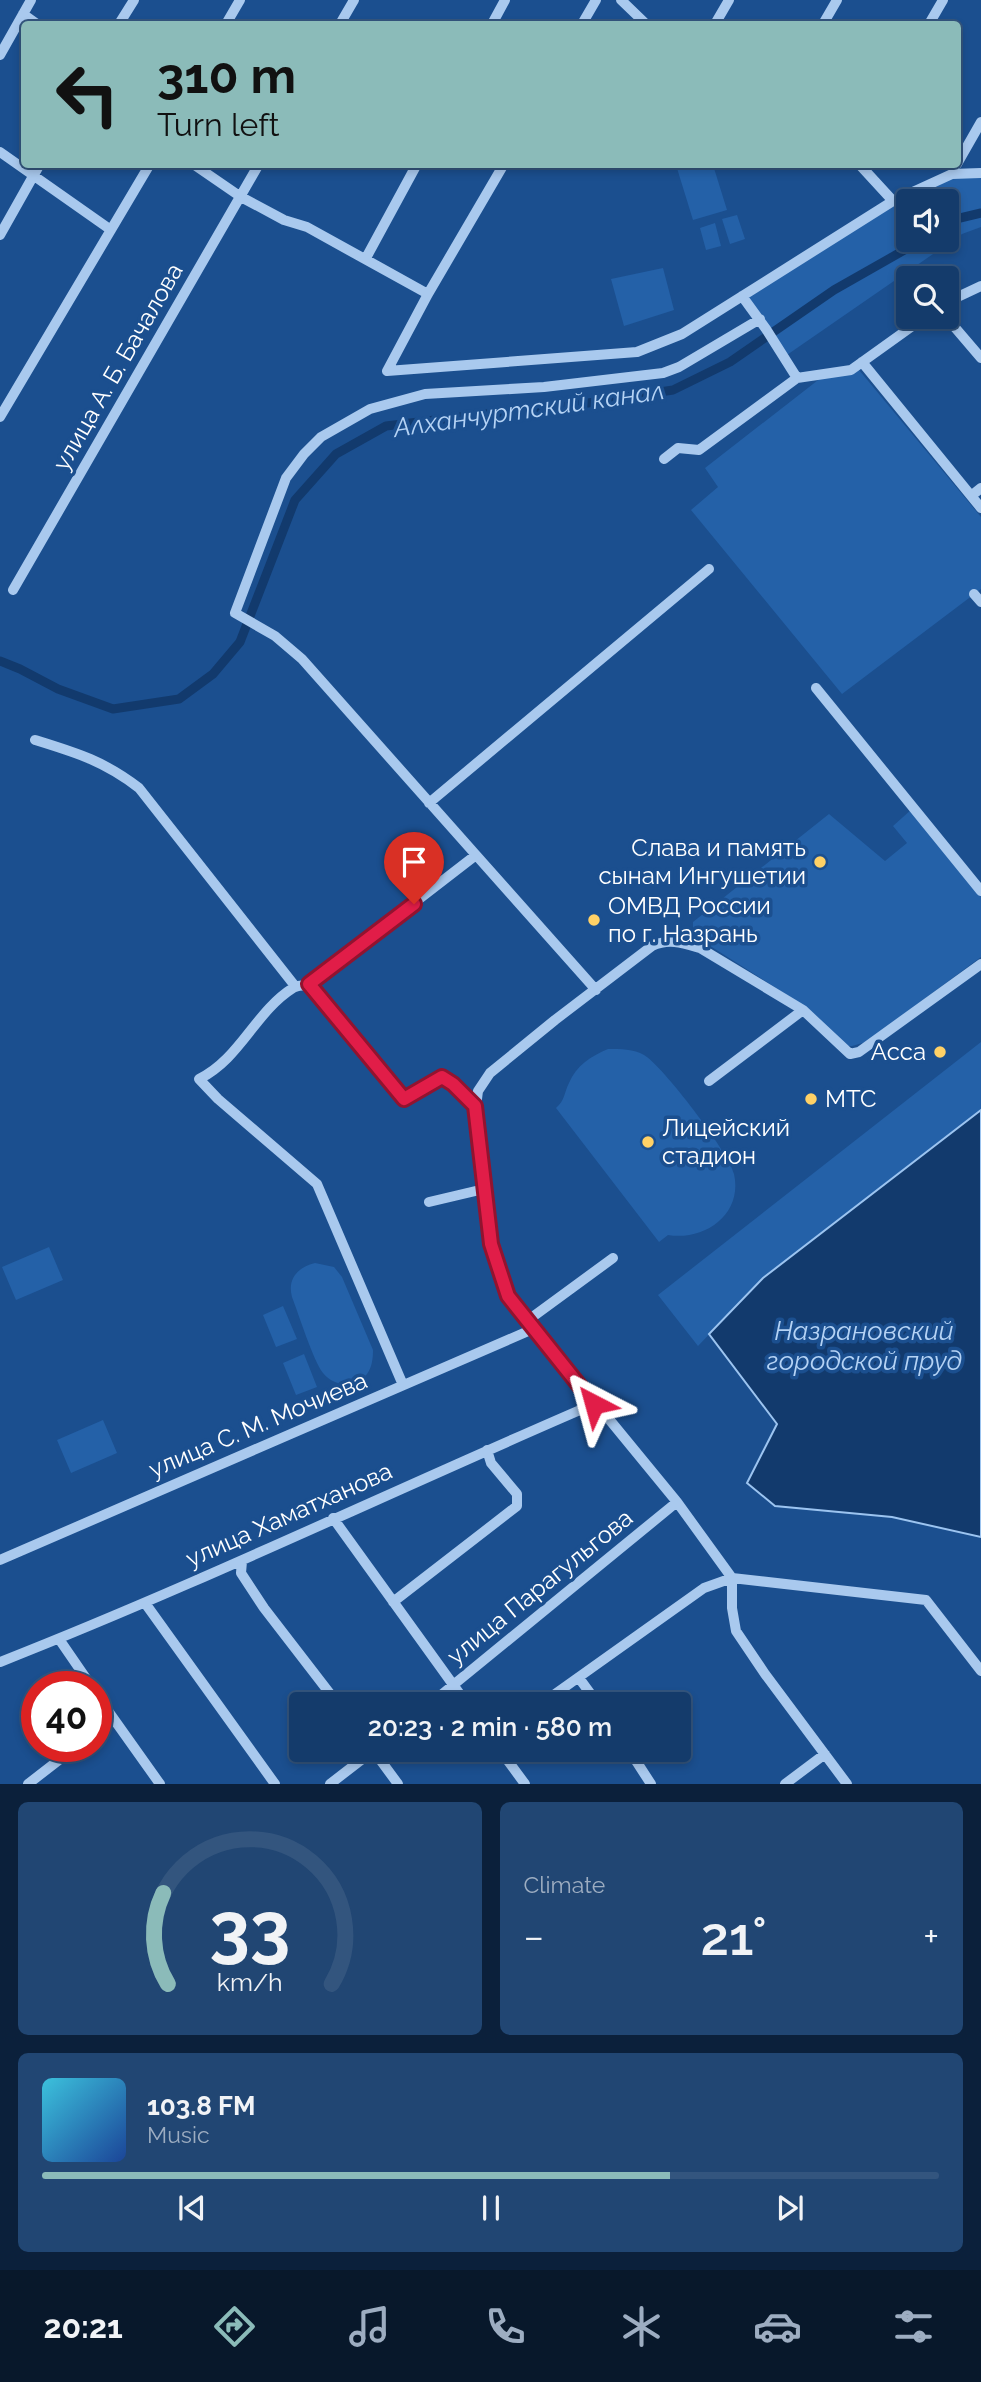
<!DOCTYPE html>
<html lang="en">
<head>
<meta charset="utf-8">
<style>
	body { margin:0; font-family:Raleway,sans-serif; background:#214673; color:#f1f3f6; height:100vh; display:flex; flex-direction:column; font-size:26px; white-space:nowrap }
	* { box-sizing:border-box; margin:0 }
	p { font-size:23px; color:#9dadc1 }
	.icon { flex:none; width:38px; height:38px; fill:none; stroke:currentColor; stroke-width:2; stroke-linecap:round; stroke-linejoin:round }
	.map { position:relative; height:1784px; overflow:hidden }
	.side { display:flex; flex-direction:column; gap:18px; padding:18px; background:#0b203b; flex:1 }
	.side>* { flex:none }
	.hud { position:absolute; left:21px; top:21px; width:940px; height:147px; border-radius:7px; box-shadow:0 4px 10px #0003,0 0 0 2px #33557e; background:#8bbbb9; color:#111; overflow:hidden }
	.fabs { position:absolute; left:896px; top:189px; display:grid; gap:14px }
	.fabs a { display:grid; place-items:center; width:63px; height:63px; border-radius:7px; background:#143b6b; box-shadow:0 4px 10px #0003,0 0 0 2px #33557e; font-size:35px }
	.speed { position:absolute; left:21px; top:1671px; display:flex; gap:14px; font-size:35px; font-weight:700; text-align:center }
	.speed>* { display:grid; place-content:center; width:91px; height:91px; border-radius:50%; background:#143b6b; box-shadow:0 4px 10px #0003,0 0 0 2px #33557e; line-height:1 }
	.speed .limit { border:10px solid #d22; background:#fff; color:#111 }
	.pin { position:absolute; display:grid; place-items:center; width:60px; height:60px; color:#fff; margin:-72px -30px; border-radius:50% 50% 50% 0; rotate:-45deg; box-shadow:0 0 7px #0007 }
	.pin .icon { rotate:45deg }
	.me { position:absolute; width:77px; margin:-38px; rotate:321deg; stroke-linejoin:round; filter:drop-shadow(0 0 5px #0008) }
	.turn { display:flex; align-items:center; gap:24px; height:147px; padding:0 21px; font-size:32px }
	.turn .icon { width:91px; height:91px; stroke-width:2.5 }
	.turn b { display:block; font-size:49px; line-height:60px }
	.big { font-size:52px; font-weight:600; line-height:1.1 }
	.side .tile { flex:1; display:flex; flex-direction:column; justify-content:center; gap:10px; min-width:0; padding:0 24px; border-radius:10px; background:#214673 }
	.side .dial { align-items:center; gap:0 }
	.dial svg { height:182px; overflow:visible; fill:none; stroke:#33557e; stroke-width:7; stroke-linecap:round; text-anchor:middle }
	.dial text { fill:#f1f3f6; stroke:none }
	.song { display:flex; align-items:center; gap:21px }
	.cover { width:84px; height:84px; border-radius:10px; background:linear-gradient(135deg,hsl(190 70% 55%),hsl(220 70% 35%)) }
	.played { height:7px; border-radius:4px; background:linear-gradient(90deg,#8bbbb9 70%,#33557e 70%) }
	.keys { display:flex; justify-content:space-around; direction:ltr }
	.heat { display:flex; justify-content:space-between; align-items:center; font-size:38px; direction:ltr }
	.side .tiles { flex:1; display:grid; gap:18px; grid-template-columns:1fr 1fr }
	.tile:last-child { grid-column:span 2 }
	.trip { position:absolute; left:289px; top:1692px; width:402px; height:70px; border-radius:7px; background:#143b6b; box-shadow:0 4px 10px #0003,0 0 0 2px #33557e; font-weight:600; line-height:70px; text-align:center }
	.tabs { display:flex; height:112px; justify-content:space-around; align-items:center; background:#08182b; color:#9dadc1 }
	.tabs .icon { width:49px; height:49px }
	.tabs .selected { color:#8bbbb9 }
	.tabs b { font-size:32px; color:#f1f3f6 }
	.map>svg:first-child { display:block }
	.green { fill:#2461a8; fill-rule:evenodd }
	.water { fill:#123a6d; stroke:#9cc4f0; stroke-width:2 }
	.lines { fill:none; stroke-linecap:round; stroke-linejoin:round }
	.canal { stroke:#123a6d; stroke-width:9 }
	.minor { stroke:#a9c9ee; stroke-width:10 }
	.route-casing { stroke:#92132f; stroke-width:18 }
	.route { stroke:#e11d48; stroke-width:12 }
	.poi-dot { fill:#ffd166; stroke:#1b4f8f; stroke-width:2.5 }
	.labels { text-anchor:middle; stroke-width:7; stroke-linejoin:round; paint-order:stroke }
	.street-label { font-size:24px; fill:#fff; stroke:#1b4f8f }
	.poi-label { font-size:24px; fill:#fff; stroke:#1b4f8f; text-anchor:start }
	.water-label { font-size:26px; font-style:italic; fill:#b5d3f5; stroke:#1b4f8f }
</style>
</head>
<body>
<div class="map">
<svg width="981" height="1784" viewBox="0 0 981 1784">
	<rect width="100%" height="100%" fill="#1b4f8f"/>
	<path class="green" d="M676,165H713L727,210L693,220Z
		M981,173V227L962,234L784,357L742,296L893,201L952,174ZM908,201H947V240H908Z
		M737,215L745,239L730,244L722,219Z
		M715,223L721,246L706,250L700,228Z
		M663,268L674,310L624,326L611,279Z
		M859,370L981,517V589L842,694L691,510L718,487L705,468L822,377Z
		M912,809L981,896V957L866,1042L852,1046H846L809,1009L693,935V922L829,814L885,861L907,843L893,826Z
		M981,1042V1109L763,1278L698,1346L658,1295Z
		M608,1049C620,1049 634,1049 644,1055C662,1065 730,1154 734,1174C743,1214 705,1241 668,1235L659,1242L556,1108C565,1100 564,1093 569,1083C576,1066 591,1056 608,1049Z
		M49,1247L63,1280L16,1300L2,1267Z
		M315,1263L334,1267L342,1277L373,1350C373,1364 370,1376 357,1382C345,1387 331,1383 323,1373C313,1360 299,1315 292,1297C287,1279 298,1267 315,1263Z
		M283,1306L297,1339L276,1347L263,1315Z
		M304,1354L317,1387L296,1395L283,1363Z
		M103,1420L117,1453L71,1473L57,1440Z"/>
	<path class="water" d="M981,1110V1537L892,1517L775,1506L747,1483L777,1424L709,1334L763,1278Z"/>
	<g class="lines">
		<path class="canal" d="M947,226L960,218L981,213
			M0,661L20,669L58,689L113,709L179,699L213,674L240,642L295,500L336,454L386,426L484,414L536,411L673,390L730,362L834,290L922,240"/>
		<path class="minor" d="M621,0L646,24
			M23,14L37,24
			M119,24L134,0
			M226,24L240,0
			M340,24L354,0
			M492,24L505,0
			M582,24L596,0
			M715,24L729,0
			M823,24L837,0
			M929,24L943,0
			M0,55L31,0
			M0,152L111,230
			M193,164L241,197L284,220L307,227L428,294
			M859,164L893,201
			M957,164L981,122
			M0,235L40,164
			M366,258L417,164
			M742,296L766,329L797,378
			M947,302L981,286
			M946,317L981,358
			M862,362L981,508
			M387,371L637,352L682,334L893,201L952,174L981,173
			M387,371L428,294L504,164
			M0,417L150,164
			M664,459L678,448L699,450L797,378L851,370L925,317
			M971,496L981,488
			M13,590L259,164
			M974,594L981,602
			M816,688L981,891
			M35,740C77,753 104,761 139,788L295,986
			M429,803L709,569
			M476,855L302,659L275,636L235,613L286,478L304,454L321,437L370,409L425,394L544,387L663,373L679,367L760,319
			M309,984L404,1099L442,1077L453,1084L475,1106
			M709,1081L803,1010
			M429,1202L484,1189
			M527,1321L613,1258
			M403,1385L317,1184L218,1099L199,1079C240,1059 255,1012 293,988C297,985 304,986 309,984L476,855L596,990
			M333,1518L467,1704
			M0,1560L533,1329
			M242,1561L241,1573L264,1608L338,1704
			M393,1602L517,1506V1494L491,1463L487,1450
			M145,1603L275,1784
			M59,1639L92,1687
			M0,1662C201,1583 396,1489 594,1404
			M579,1678L598,1704
			M96,1694L160,1784
			M430,1704L677,1502
			M541,1704L704,1588L732,1578L926,1600L981,1671
			M96,1731L113,1719
			M373,1750L398,1784
			M500,1750L525,1784
			M629,1750L651,1784
			M28,1784L77,1746
			M330,1784L374,1750
			M785,1784L825,1754
			M847,1784L765,1674L736,1631L732,1608V1578L677,1502L508,1296L491,1244L475,1115L478,1091L490,1073L555,1020L652,946C669,938 683,943 700,948L803,1010L850,1054L859,1052L981,964"/>
	</g>
	<g class="lines">
		<defs>
			<path id="route" d="M414,904L309,984L404,1099L442,1077L453,1084L475,1106L491,1244L508,1296L594,1404"/>
		</defs>
		<use href="#route" class="route-casing"/>
		<use href="#route" class="route"/>
	</g>
	<g class="poi-dot">
		<circle cx="820" cy="862" r="7"/>
		<circle cx="594" cy="920" r="7"/>
		<circle cx="940" cy="1052" r="7"/>
		<circle cx="811" cy="1099" r="7"/>
		<circle cx="648" cy="1142" r="7"/>
	</g>
	<g class="labels">
		<g class="street-label">
			<text transform="translate(118 367) rotate(-60)" y="8">улица А. Б. Бачалова</text>
			<text transform="translate(258 1425) rotate(-23)" y="8">улица С. М. Мочиева</text>
			<text transform="translate(289 1515) rotate(-24)" y="8">улица Хаматханова</text>
			<text transform="translate(540 1587) rotate(-39)" y="8">улица Парагульгова</text>
		</g>
		<g class="poi-label">
			<text x="806" y="856" text-anchor="end">Слава и память<tspan x="806" dy="28">сынам Ингушетии</tspan></text>
			<text x="608" y="914">ОМВД России<tspan x="608" dy="28">по г. Назрань</tspan></text>
			<text x="926" y="1060" text-anchor="end">Асса</text>
			<text x="825" y="1107">МТС</text>
			<text x="662" y="1136">Лицейский<tspan x="662" dy="28">стадион</tspan></text>
		</g>
		<g class="water-label">
			<text transform="translate(529 409) rotate(-8)" y="9">Алханчуртский канал</text>
			<text x="864" y="1340">Назрановский<tspan x="864" dy="30">городской пруд</tspan></text>
		</g>
	</g>
</svg>
<div class="fabs">
<a><svg class="icon" aria-label="sound" viewBox="0 0 24 24"><path d="M4 9h4l5-4v14l-5-4H4zM17 9q2 3 0 6"/></svg></a>
<a><svg class="icon" aria-label="search" viewBox="0 0 24 24"><circle cx="10" cy="10" r="6"/><path d="M15 15l6 6"/></svg></a>
</div>
<div class="speed"><div class="limit">40</div></div>
<div class="pin" style="left:414px;top:904px;background:#d93025"><svg class="icon" aria-label="arrive" viewBox="0 0 24 24"><path d="M6 21V4h12l-3 4 3 4H6"/></svg></div>
<svg class="me" style="left:594px;top:1404px" viewBox="-20 -20 40 40"><path d="M0-17L14 15 0 8-14 15z" fill="#e11d48" stroke="#fff" stroke-width="4"/></svg>
<div class="trip">20:23 · 2 min · 580 m</div>
<div class="hud">
<div class="turn"><svg class="icon" aria-label="left" viewBox="0 0 24 24"><path d="M17 20v-9H6M10 6l-5 5 5 5"/></svg><div><b>310 m</b>Turn left</div></div>
</div>
</div>
<section class="side">
<div class="tiles">
<div class="tile dial"><svg viewBox="0 0 100 80">
<path d="M14 69A42 42 0 1 1 86 69"/>
<path d="M14 69A42 42 0 0 1 12 29" stroke="#8bbbb9"/>
<text x="50" y="56" font-size="32" font-weight="700">33</text>
<text x="50" y="72" font-size="11">km/h</text>
</svg></div>
<div class="tile"><p>Climate</p>
<div class="heat"><a>−</a><b class="big">21°</b><a>+</a></div>
</div>
<div class="tile">
<div class="song"><i class="cover"></i><div><b>103.8 FM</b><p>Music</p></div></div>
<div class="played"></div>
<div class="keys"><svg class="icon" aria-label="previous" viewBox="0 0 24 24"><path d="M18 5L8 12l10 7zM5 5v14"/></svg><svg class="icon" aria-label="pause" viewBox="0 0 24 24"><path d="M8 5v14M16 5v14"/></svg><svg class="icon" aria-label="next" viewBox="0 0 24 24"><path d="M6 5l10 7-10 7zM19 5v14"/></svg></div>
</div>
</div>
</section>
<nav class="tabs">
<b>20:21</b>
<svg class="icon selected" aria-label="directions" viewBox="0 0 24 24"><path d="M12 3l9 9-9 9-9-9zM9 14v-3h6M13 9l2 2-2 2"/></svg>
<svg class="icon" aria-label="music" viewBox="0 0 24 24"><path d="M9 18V5l10-2v13"/><circle cx="6" cy="18" r="3"/><circle cx="16" cy="16" r="3"/></svg>
<svg class="icon" aria-label="phone" viewBox="0 0 24 24"><path d="M5 4h4l2 5-3 2q2 4 5 5l2-3 5 2v4C11 20 4 13 5 4z"/></svg>
<svg class="icon" aria-label="climate" viewBox="0 0 24 24"><path d="M12 3v18M4 7l16 10M4 17L20 7"/></svg>
<svg class="icon" aria-label="car" viewBox="0 0 24 24"><path d="M5 17H2v-5l4-1 3-4h7l3 4 3 1v5h-3M9 17h6M6 11h13"/><circle cx="7" cy="17" r="2"/><circle cx="17" cy="17" r="2"/></svg>
<svg class="icon" aria-label="filters" viewBox="0 0 24 24"><path d="M4 7h16M4 17h16"/><circle cx="9" cy="7" r="2"/><circle cx="15" cy="17" r="2"/></svg>
</nav>
</body>
</html>
